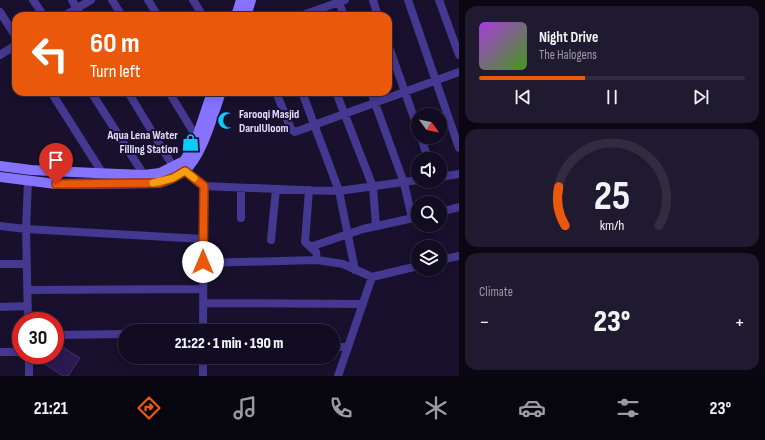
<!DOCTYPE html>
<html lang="en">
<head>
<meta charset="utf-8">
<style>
	body { margin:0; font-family:"Sofia Sans Condensed",sans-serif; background:#1f1a2f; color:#f1f3f6; height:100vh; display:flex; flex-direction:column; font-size:15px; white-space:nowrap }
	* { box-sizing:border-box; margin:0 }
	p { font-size:13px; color:#9c9ba5 }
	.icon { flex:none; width:22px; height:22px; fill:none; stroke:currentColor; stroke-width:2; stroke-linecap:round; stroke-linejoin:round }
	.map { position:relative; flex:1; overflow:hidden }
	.sheet { display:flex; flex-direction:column; gap:6px; padding:6px; background:#0a0713; width:306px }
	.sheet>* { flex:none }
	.banner { position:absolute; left:12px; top:12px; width:380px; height:84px; border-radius:12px; box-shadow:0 2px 10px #0003,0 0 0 1px #312c40; background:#ea580c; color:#fff; overflow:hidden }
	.needle { width:26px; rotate:123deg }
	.buttons { position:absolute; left:411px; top:108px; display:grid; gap:8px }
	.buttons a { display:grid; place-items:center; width:36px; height:36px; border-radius:50%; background:#120c22; box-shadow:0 2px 10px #0003,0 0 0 1px #312c40; font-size:20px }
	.speed { position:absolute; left:12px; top:312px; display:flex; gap:8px; font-size:20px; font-weight:700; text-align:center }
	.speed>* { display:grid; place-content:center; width:52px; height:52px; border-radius:50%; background:#120c22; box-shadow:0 2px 10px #0003,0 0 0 1px #312c40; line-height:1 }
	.speed .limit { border:6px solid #d22; background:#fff; color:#111 }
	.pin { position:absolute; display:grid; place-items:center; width:34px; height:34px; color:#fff; margin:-41px -17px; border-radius:50% 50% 50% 0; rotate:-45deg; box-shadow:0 0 4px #0007 }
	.pin .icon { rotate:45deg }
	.me { position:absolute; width:44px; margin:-22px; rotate:0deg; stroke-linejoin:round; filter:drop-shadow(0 0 3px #0008) }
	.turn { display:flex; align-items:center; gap:14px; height:84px; padding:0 12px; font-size:18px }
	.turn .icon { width:52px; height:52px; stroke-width:2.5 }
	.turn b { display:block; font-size:28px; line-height:34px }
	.big { font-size:30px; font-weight:800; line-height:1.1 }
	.sheet .widget { flex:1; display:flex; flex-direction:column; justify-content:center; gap:6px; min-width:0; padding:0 14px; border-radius:12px; background:#1f1a2f }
	.sheet .dial { align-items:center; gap:0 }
	.dial svg { height:104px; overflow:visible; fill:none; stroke:#312c40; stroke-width:7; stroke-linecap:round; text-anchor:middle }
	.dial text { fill:#f1f3f6; stroke:none }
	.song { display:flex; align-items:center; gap:12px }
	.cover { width:48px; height:48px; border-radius:6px; background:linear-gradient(135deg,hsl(280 70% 55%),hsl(100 70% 35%)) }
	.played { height:4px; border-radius:2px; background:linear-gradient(90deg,#ea580c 40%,#312c40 40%) }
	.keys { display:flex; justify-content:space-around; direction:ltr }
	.heat { display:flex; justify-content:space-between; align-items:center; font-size:22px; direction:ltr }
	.trip { position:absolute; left:118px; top:324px; width:222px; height:40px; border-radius:20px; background:#120c22; box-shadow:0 2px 10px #0003,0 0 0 1px #312c40; font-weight:800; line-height:40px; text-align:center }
	.tabs { display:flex; height:64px; justify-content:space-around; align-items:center; background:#07050e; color:#9c9ba5 }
	.tabs .icon { width:28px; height:28px }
	.tabs .selected { color:#ea580c }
	.tabs b { font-size:18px; color:#f1f3f6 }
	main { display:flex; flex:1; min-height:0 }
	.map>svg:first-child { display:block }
	.building { fill:#2b1a50; stroke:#442b7d }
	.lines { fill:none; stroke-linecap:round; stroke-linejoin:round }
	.street { stroke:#443890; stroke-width:8 }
	.secondary { stroke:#8673ff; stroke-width:10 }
	.route-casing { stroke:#983908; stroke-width:10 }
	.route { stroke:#ea580c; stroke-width:7 }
	.slow { stroke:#f59e0b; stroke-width:7 }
	.labels { text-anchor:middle; stroke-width:4; stroke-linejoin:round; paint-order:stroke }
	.poi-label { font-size:12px; font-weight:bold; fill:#e4dcff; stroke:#18102d; text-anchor:start }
</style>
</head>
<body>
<main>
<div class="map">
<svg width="459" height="376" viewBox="0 0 459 376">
	<rect width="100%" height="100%" fill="#18102d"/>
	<path class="building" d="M58,344L80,358L68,376H63L45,364L51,355H55V349Z"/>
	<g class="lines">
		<path class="street" d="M33,0L44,16
			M72,0L81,16
			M112,0L122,16
			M148,0L158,16
			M193,0L203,16
			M373,0L378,16
			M408,0L459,148
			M439,0L459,55
			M339,2L344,16
			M0,12L16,37
			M64,16L91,0
			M300,16L345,0
			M388,44L418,129
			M0,55L16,45
			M51,92L103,174
			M91,92L144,175
			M128,92L174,168
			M169,92L197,138
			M276,92L291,129L295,132L459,72
			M302,92L339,191L355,270
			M336,92L373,187L376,226
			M371,92L404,183L412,218
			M421,137L428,159
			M185,171L204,186L300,190L339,191L418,180
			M440,177L459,174
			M28,181L26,229L28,321
			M309,190L305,242L316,252L317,260
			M440,212L459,207
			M241,218V188
			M0,226L26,229L203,239
			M271,240L276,189
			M310,247L363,229L418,217
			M440,260L459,256
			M203,263L317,260L343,264L372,277L418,266
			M0,264H27
			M28,290L203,289
			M203,303L363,304
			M0,307L28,306
			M203,331L204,186
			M55,335L125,334
			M333,347H348
			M0,352H21
			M29,355V376
			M203,376V357
			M338,376L372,277"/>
		<path class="secondary" d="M236,16L241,0
			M246,16L251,0
			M0,166L31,170L95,173L144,175L160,173L184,161L195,143L212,92
			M0,177L56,184L159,183C168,180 177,177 184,171C202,157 213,114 221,92"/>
	</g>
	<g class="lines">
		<defs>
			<path id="route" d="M56,184L159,183L173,178L185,171L204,186L203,262"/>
		</defs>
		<use href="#route" class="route-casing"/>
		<use href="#route" class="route"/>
		<path class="slow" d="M153,183L173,178L185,171L194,178"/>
	</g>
	<defs>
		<symbol id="mosque-bare" viewBox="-9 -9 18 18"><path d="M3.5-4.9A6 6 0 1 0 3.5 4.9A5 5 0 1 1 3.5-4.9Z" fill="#08cbff" stroke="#18102d" stroke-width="2.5" paint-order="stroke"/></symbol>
		<symbol id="shop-bare" viewBox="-9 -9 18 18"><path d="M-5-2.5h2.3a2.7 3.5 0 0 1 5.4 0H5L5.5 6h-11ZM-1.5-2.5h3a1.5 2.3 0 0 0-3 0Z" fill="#08cbff" stroke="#18102d" stroke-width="2.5" paint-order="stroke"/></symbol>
	</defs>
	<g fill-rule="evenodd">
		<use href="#mosque-bare" x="214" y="108" width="25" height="25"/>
		<use href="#shop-bare" x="178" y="130" width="25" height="25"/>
	</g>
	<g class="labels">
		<g class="poi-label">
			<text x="239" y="118">Farooqi Masjid<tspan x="239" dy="14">DarulUloom</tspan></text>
			<text x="178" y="139" text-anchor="end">Aqua Lena Water<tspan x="178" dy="14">Filling Station</tspan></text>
		</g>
	</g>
</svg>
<div class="buttons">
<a><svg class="needle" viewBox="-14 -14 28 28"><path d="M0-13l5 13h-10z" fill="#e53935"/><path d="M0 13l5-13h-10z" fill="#9c9ba5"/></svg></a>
<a><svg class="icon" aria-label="sound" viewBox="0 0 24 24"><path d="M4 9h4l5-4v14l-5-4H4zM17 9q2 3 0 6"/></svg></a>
<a><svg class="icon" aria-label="search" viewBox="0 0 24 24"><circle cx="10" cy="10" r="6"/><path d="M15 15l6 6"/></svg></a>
<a><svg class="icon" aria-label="layers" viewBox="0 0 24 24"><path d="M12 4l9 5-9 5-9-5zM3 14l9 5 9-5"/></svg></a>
</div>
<div class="speed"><div class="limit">30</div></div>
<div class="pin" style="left:56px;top:184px;background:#d93025"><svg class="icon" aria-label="arrive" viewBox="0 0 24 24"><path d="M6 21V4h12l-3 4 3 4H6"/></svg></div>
<svg class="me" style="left:203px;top:262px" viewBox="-20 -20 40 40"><circle r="19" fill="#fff"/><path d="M0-13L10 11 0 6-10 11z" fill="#ea580c"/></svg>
<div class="trip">21:22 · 1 min · 190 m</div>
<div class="banner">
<div class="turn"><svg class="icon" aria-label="left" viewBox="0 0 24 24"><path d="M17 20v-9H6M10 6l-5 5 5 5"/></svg><div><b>60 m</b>Turn left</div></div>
</div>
</div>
<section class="sheet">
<div class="widget">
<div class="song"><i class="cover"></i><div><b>Night Drive</b><p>The Halogens</p></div></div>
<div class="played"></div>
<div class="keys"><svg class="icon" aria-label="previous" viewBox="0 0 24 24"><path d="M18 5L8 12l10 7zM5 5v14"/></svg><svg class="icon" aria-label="pause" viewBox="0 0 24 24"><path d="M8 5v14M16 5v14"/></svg><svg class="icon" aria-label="next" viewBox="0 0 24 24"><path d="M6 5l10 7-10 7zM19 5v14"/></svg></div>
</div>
<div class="widget dial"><svg viewBox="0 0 100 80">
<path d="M14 69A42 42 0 1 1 86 69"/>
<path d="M14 69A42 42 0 0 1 9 39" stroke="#ea580c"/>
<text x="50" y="56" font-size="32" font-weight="700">25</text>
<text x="50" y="72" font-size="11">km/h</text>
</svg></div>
<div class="widget"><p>Climate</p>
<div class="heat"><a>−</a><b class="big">23°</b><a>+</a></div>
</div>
</section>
</main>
<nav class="tabs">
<b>21:21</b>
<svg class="icon selected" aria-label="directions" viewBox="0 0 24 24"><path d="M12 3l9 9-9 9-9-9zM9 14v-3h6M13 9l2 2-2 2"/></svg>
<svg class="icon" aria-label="music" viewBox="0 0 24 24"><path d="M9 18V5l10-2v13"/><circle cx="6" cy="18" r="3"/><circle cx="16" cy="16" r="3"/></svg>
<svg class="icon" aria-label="phone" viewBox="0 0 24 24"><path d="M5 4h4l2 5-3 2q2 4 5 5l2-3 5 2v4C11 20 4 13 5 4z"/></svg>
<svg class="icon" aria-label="climate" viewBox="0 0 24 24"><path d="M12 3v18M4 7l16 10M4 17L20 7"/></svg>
<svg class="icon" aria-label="car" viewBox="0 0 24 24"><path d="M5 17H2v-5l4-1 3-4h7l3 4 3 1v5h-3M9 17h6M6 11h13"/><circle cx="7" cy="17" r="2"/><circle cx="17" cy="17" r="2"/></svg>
<svg class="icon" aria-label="filters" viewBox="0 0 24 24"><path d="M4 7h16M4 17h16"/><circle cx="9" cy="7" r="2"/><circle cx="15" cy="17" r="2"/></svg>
<b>23°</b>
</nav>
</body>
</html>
